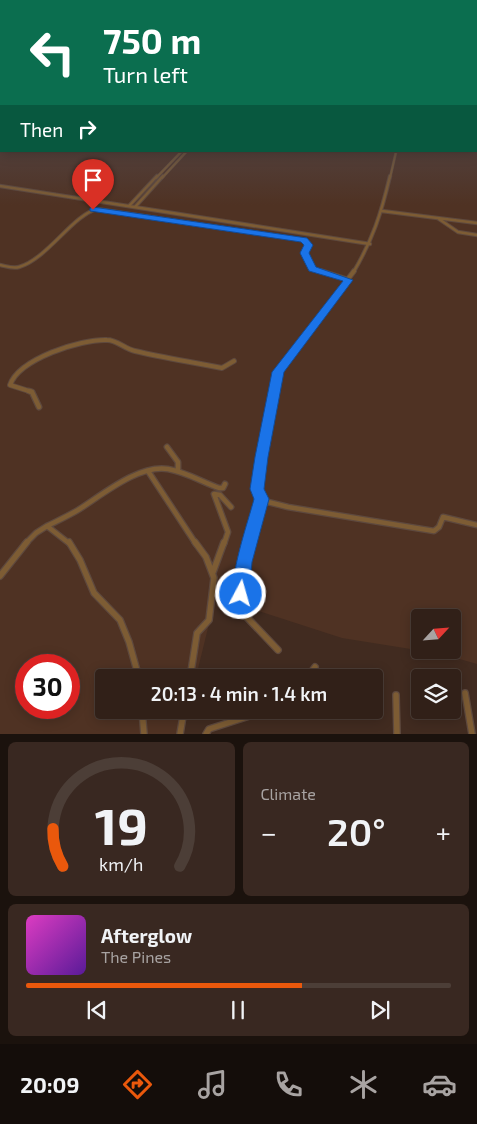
<!DOCTYPE html>
<html lang="en">
<head>
<meta charset="utf-8">
<style>
	body { margin:0; font-family:"Exo 2",sans-serif; background:#392821; color:#f1f3f6; height:100vh; display:flex; flex-direction:column; font-size:19px; white-space:nowrap }
	* { box-sizing:border-box; margin:0 }
	p { font-size:16px; color:#a8a3a2 }
	.icon { flex:none; width:28px; height:28px; fill:none; stroke:currentColor; stroke-width:2; stroke-linecap:round; stroke-linejoin:round }
	.map { position:relative; height:734px; overflow:hidden }
	.drawer { display:flex; flex-direction:column; gap:8px; padding:8px; background:#1b120d; flex:1 }
	.drawer>* { flex:none }
	.guide { position:absolute; left:0px; top:0px; width:478px; height:152px; box-shadow:0 2px 12px #0003,0 0 0 1px #4c3e37; background:#0b6e4f; color:#fff; overflow:hidden }
	.needle { width:32px; rotate:64deg }
	.buttons { position:absolute; left:411px; top:609px; display:grid; gap:10px }
	.buttons a { display:grid; place-items:center; width:50px; height:50px; border-radius:5px; background:#312018; box-shadow:0 2px 12px #0003,0 0 0 1px #4c3e37; font-size:25px }
	.speed { position:absolute; left:15px; top:654px; display:flex; gap:10px; font-size:25px; font-weight:700; text-align:center }
	.speed>* { display:grid; place-content:center; width:65px; height:65px; border-radius:50%; background:#312018; box-shadow:0 2px 12px #0003,0 0 0 1px #4c3e37; line-height:1 }
	.speed .limit { border:8px solid #d22; background:#fff; color:#111 }
	.pin { position:absolute; display:grid; place-items:center; width:42px; height:42px; color:#fff; margin:-51px -21px; border-radius:50% 50% 50% 0; rotate:-45deg; box-shadow:0 0 5px #0007 }
	.pin .icon { rotate:45deg }
	.me { position:absolute; width:55px; margin:-28px; rotate:6deg; stroke-linejoin:round; filter:drop-shadow(0 0 4px #0008) }
	.turn { display:flex; align-items:center; gap:18px; height:105px; padding:0 20px; font-size:22px }
	.turn .icon { width:65px; height:65px; stroke-width:2.5 }
	.turn b { display:block; font-size:35px; line-height:42px }
	.then { display:flex; align-items:center; height:48px; padding:0 20px; background:#0003; gap:10px; font-size:19px }
	.big { font-size:38px; font-weight:600; line-height:1.1 }
	.drawer .widget { flex:1; display:flex; flex-direction:column; justify-content:center; gap:8px; min-width:0; padding:0 18px; border-radius:8px; background:#392821 }
	.drawer .dial { align-items:center; gap:0 }
	.dial svg { height:130px; overflow:visible; fill:none; stroke:#4c3e37; stroke-width:7; stroke-linecap:round; text-anchor:middle }
	.dial text { fill:#f1f3f6; stroke:none }
	.song { display:flex; align-items:center; gap:15px }
	.cover { width:60px; height:60px; border-radius:8px; background:linear-gradient(135deg,hsl(310 70% 55%),hsl(270 70% 35%)) }
	.played { height:5px; border-radius:2px; background:linear-gradient(90deg,#ea580c 65%,#4c3e37 65%) }
	.keys { display:flex; justify-content:space-around; direction:ltr }
	.heat { display:flex; justify-content:space-between; align-items:center; font-size:28px; direction:ltr }
	.drawer .tiles { flex:1; display:grid; gap:8px; grid-template-columns:1fr 1fr }
	.widget:last-child { grid-column:span 2 }
	.trip { position:absolute; left:95px; top:669px; width:288px; height:50px; border-radius:5px; background:#312018; box-shadow:0 2px 12px #0003,0 0 0 1px #4c3e37; font-weight:600; line-height:50px; text-align:center }
	.tab-bar { display:flex; height:80px; justify-content:space-around; align-items:center; background:#140d0a; color:#a8a3a2 }
	.tab-bar .icon { width:35px; height:35px }
	.tab-bar .current { color:#ea580c }
	.tab-bar b { font-size:22px; color:#f1f3f6 }
	.map>svg:first-child { display:block }
	.built { fill:#4f3223; fill-rule:evenodd }
	.lines { fill:none; stroke-linecap:round; stroke-linejoin:round }
	.street-far4-casing { stroke:#5e493e; stroke-width:3 }
	.street-far3-casing { stroke:#5e493e; stroke-width:4.5 }
	.street-far2-casing { stroke:#5e493e; stroke-width:6 }
	.street-far1-casing { stroke:#5e493e; stroke-width:7 }
	.street-casing { stroke:#5e493e; stroke-width:8 }
	.street-far4 { stroke:#7d5c34; stroke-width:2 }
	.street-far3 { stroke:#7d5c34; stroke-width:2.5 }
	.street-far2 { stroke:#7d5c34; stroke-width:4 }
	.street-far1 { stroke:#7d5c34; stroke-width:4.5 }
	.street { stroke:#7d5c34; stroke-width:5.5 }
	.route { fill:#1a73e8; stroke:#114b97 }
</style>
</head>
<body>
<div class="map">
<svg width="477" height="734" viewBox="0 0 477 734">
	<rect width="100%" height="100%" fill="#412b20"/>
	<path class="built" d="M0,102L1,151H476L477,102V664L442,654L342,638L243,606L244,597L216,595L196,677L104,678V710H188L182,734H0ZM420,618H452V650H420ZM26,665H69V708H26Z"/>
	<g class="lines">
		<defs>
			<path id="street-far4" d="M156,178L182,151
				M162,178L187,151
				M390,178L396,152"/>
			<path id="street-far3" d="M0,186L370,244
				M129,206L157,176
				M135,207L163,176
				M382,211L477,223
				M439,219L458,232L477,235
				M0,265C6,266 13,269 19,267C47,259 73,215 97,209L303,240L309,245L305,253L313,269L325,273
				M353,273C373,239 381,214 390,176"/>
			<path id="street-far2" d="M321,271L349,280
				M32,392L10,385C19,359 80,339 107,340C117,340 125,349 135,351C164,358 193,362 222,368L234,361
				M273,392L278,372L354,271"/>
			<path id="street-far1" d="M29,391L32,392L39,407
				M273,391L257,489L259,496L264,501L288,507L434,531L439,527L443,517L477,525
				M167,447L178,462V471
				M148,471L196,544
				M47,526C57,521 68,516 78,510C102,495 139,464 168,469C186,472 202,482 219,488H223L225,484
				M25,544L36,533L47,526L70,544
				M224,544L228,532L214,494L220,495L231,507
				M249,544L261,499"/>
			<path id="street" d="M69,542L80,560L94,593L120,620L129,642L139,678
				M249,542L244,562L239,609L278,650
				M213,572L224,542
				M0,576L27,542
				M190,678L197,633L209,620L214,578L206,557L195,542
				M307,678L315,667
				M465,693L472,734
				M396,695L397,734
				M142,710L144,734
				M180,734L184,710
				M206,734L209,729L268,710"/>
		</defs>
		<use href="#street-far4" class="street-far4-casing"/>
		<use href="#street-far3" class="street-far3-casing"/>
		<use href="#street-far2" class="street-far2-casing"/>
		<use href="#street-far1" class="street-far1-casing"/>
		<use href="#street" class="street-casing"/>
		<use href="#street-far4" class="street-far4"/>
		<use href="#street-far3" class="street-far3"/>
		<use href="#street-far2" class="street-far2"/>
		<use href="#street-far1" class="street-far1"/>
		<use href="#street" class="street"/>
	</g>
	<linearGradient id="sky" x2="0" y2="1"><stop stop-color="#241812"/><stop offset="0.5" stop-color="#544a4e"/><stop offset="1" stop-color="#544a4e" stop-opacity="0"/></linearGradient>
	<rect width="477" height="205" fill="url(#sky)"/>
	<path class="route" d="M93,207L307,238L313,245L309,253L316,267L353,280L284,372L268,457L264,489L269,499L252,562L249,594L246,598L241,600L235,598C227,581 249,519 254,499L250,489L255,457L272,372L343,281L309,271L300,253L304,245L301,242L90,211V208Z"/>
</svg>
<div class="buttons">
<a><svg class="needle" viewBox="-14 -14 28 28"><path d="M0-13l5 13h-10z" fill="#e53935"/><path d="M0 13l5-13h-10z" fill="#a8a3a2"/></svg></a>
<a><svg class="icon" aria-label="layers" viewBox="0 0 24 24"><path d="M12 4l9 5-9 5-9-5zM3 14l9 5 9-5"/></svg></a>
</div>
<div class="speed"><div class="limit">30</div></div>
<div class="pin" style="left:93px;top:210px;background:#d93025"><svg class="icon" aria-label="arrive" viewBox="0 0 24 24"><path d="M6 21V4h12l-3 4 3 4H6"/></svg></div>
<svg class="me" style="left:241px;top:594px" viewBox="-20 -20 40 40"><circle r="17" fill="#1a73e8" stroke="#fff" stroke-width="3"/><path d="M0-11L8 9 0 5-8 9z" fill="#fff"/></svg>
<div class="trip">20:13 · 4 min · 1.4 km</div>
<div class="guide">
<div class="turn"><svg class="icon" aria-label="left" viewBox="0 0 24 24"><path d="M17 20v-9H6M10 6l-5 5 5 5"/></svg><div><b>750 m</b>Turn left</div></div>
<div class="then">Then<svg class="icon" aria-label="right" viewBox="0 0 24 24"><path d="M7 20v-9h11M14 6l5 5-5 5"/></svg></div>
</div>
</div>
<section class="drawer">
<div class="tiles">
<div class="widget dial"><svg viewBox="0 0 100 80">
<path d="M14 69A42 42 0 1 1 86 69"/>
<path d="M14 69A42 42 0 0 1 8 46" stroke="#ea580c"/>
<text x="50" y="56" font-size="32" font-weight="700">19</text>
<text x="50" y="72" font-size="11">km/h</text>
</svg></div>
<div class="widget"><p>Climate</p>
<div class="heat"><a>−</a><b class="big">20°</b><a>+</a></div>
</div>
<div class="widget">
<div class="song"><i class="cover"></i><div><b>Afterglow</b><p>The Pines</p></div></div>
<div class="played"></div>
<div class="keys"><svg class="icon" aria-label="previous" viewBox="0 0 24 24"><path d="M18 5L8 12l10 7zM5 5v14"/></svg><svg class="icon" aria-label="pause" viewBox="0 0 24 24"><path d="M8 5v14M16 5v14"/></svg><svg class="icon" aria-label="next" viewBox="0 0 24 24"><path d="M6 5l10 7-10 7zM19 5v14"/></svg></div>
</div>
</div>
</section>
<nav class="tab-bar">
<b>20:09</b>
<svg class="icon current" aria-label="directions" viewBox="0 0 24 24"><path d="M12 3l9 9-9 9-9-9zM9 14v-3h6M13 9l2 2-2 2"/></svg>
<svg class="icon" aria-label="music" viewBox="0 0 24 24"><path d="M9 18V5l10-2v13"/><circle cx="6" cy="18" r="3"/><circle cx="16" cy="16" r="3"/></svg>
<svg class="icon" aria-label="phone" viewBox="0 0 24 24"><path d="M5 4h4l2 5-3 2q2 4 5 5l2-3 5 2v4C11 20 4 13 5 4z"/></svg>
<svg class="icon" aria-label="climate" viewBox="0 0 24 24"><path d="M12 3v18M4 7l16 10M4 17L20 7"/></svg>
<svg class="icon" aria-label="car" viewBox="0 0 24 24"><path d="M5 17H2v-5l4-1 3-4h7l3 4 3 1v5h-3M9 17h6M6 11h13"/><circle cx="7" cy="17" r="2"/><circle cx="17" cy="17" r="2"/></svg>
</nav>
</body>
</html>
